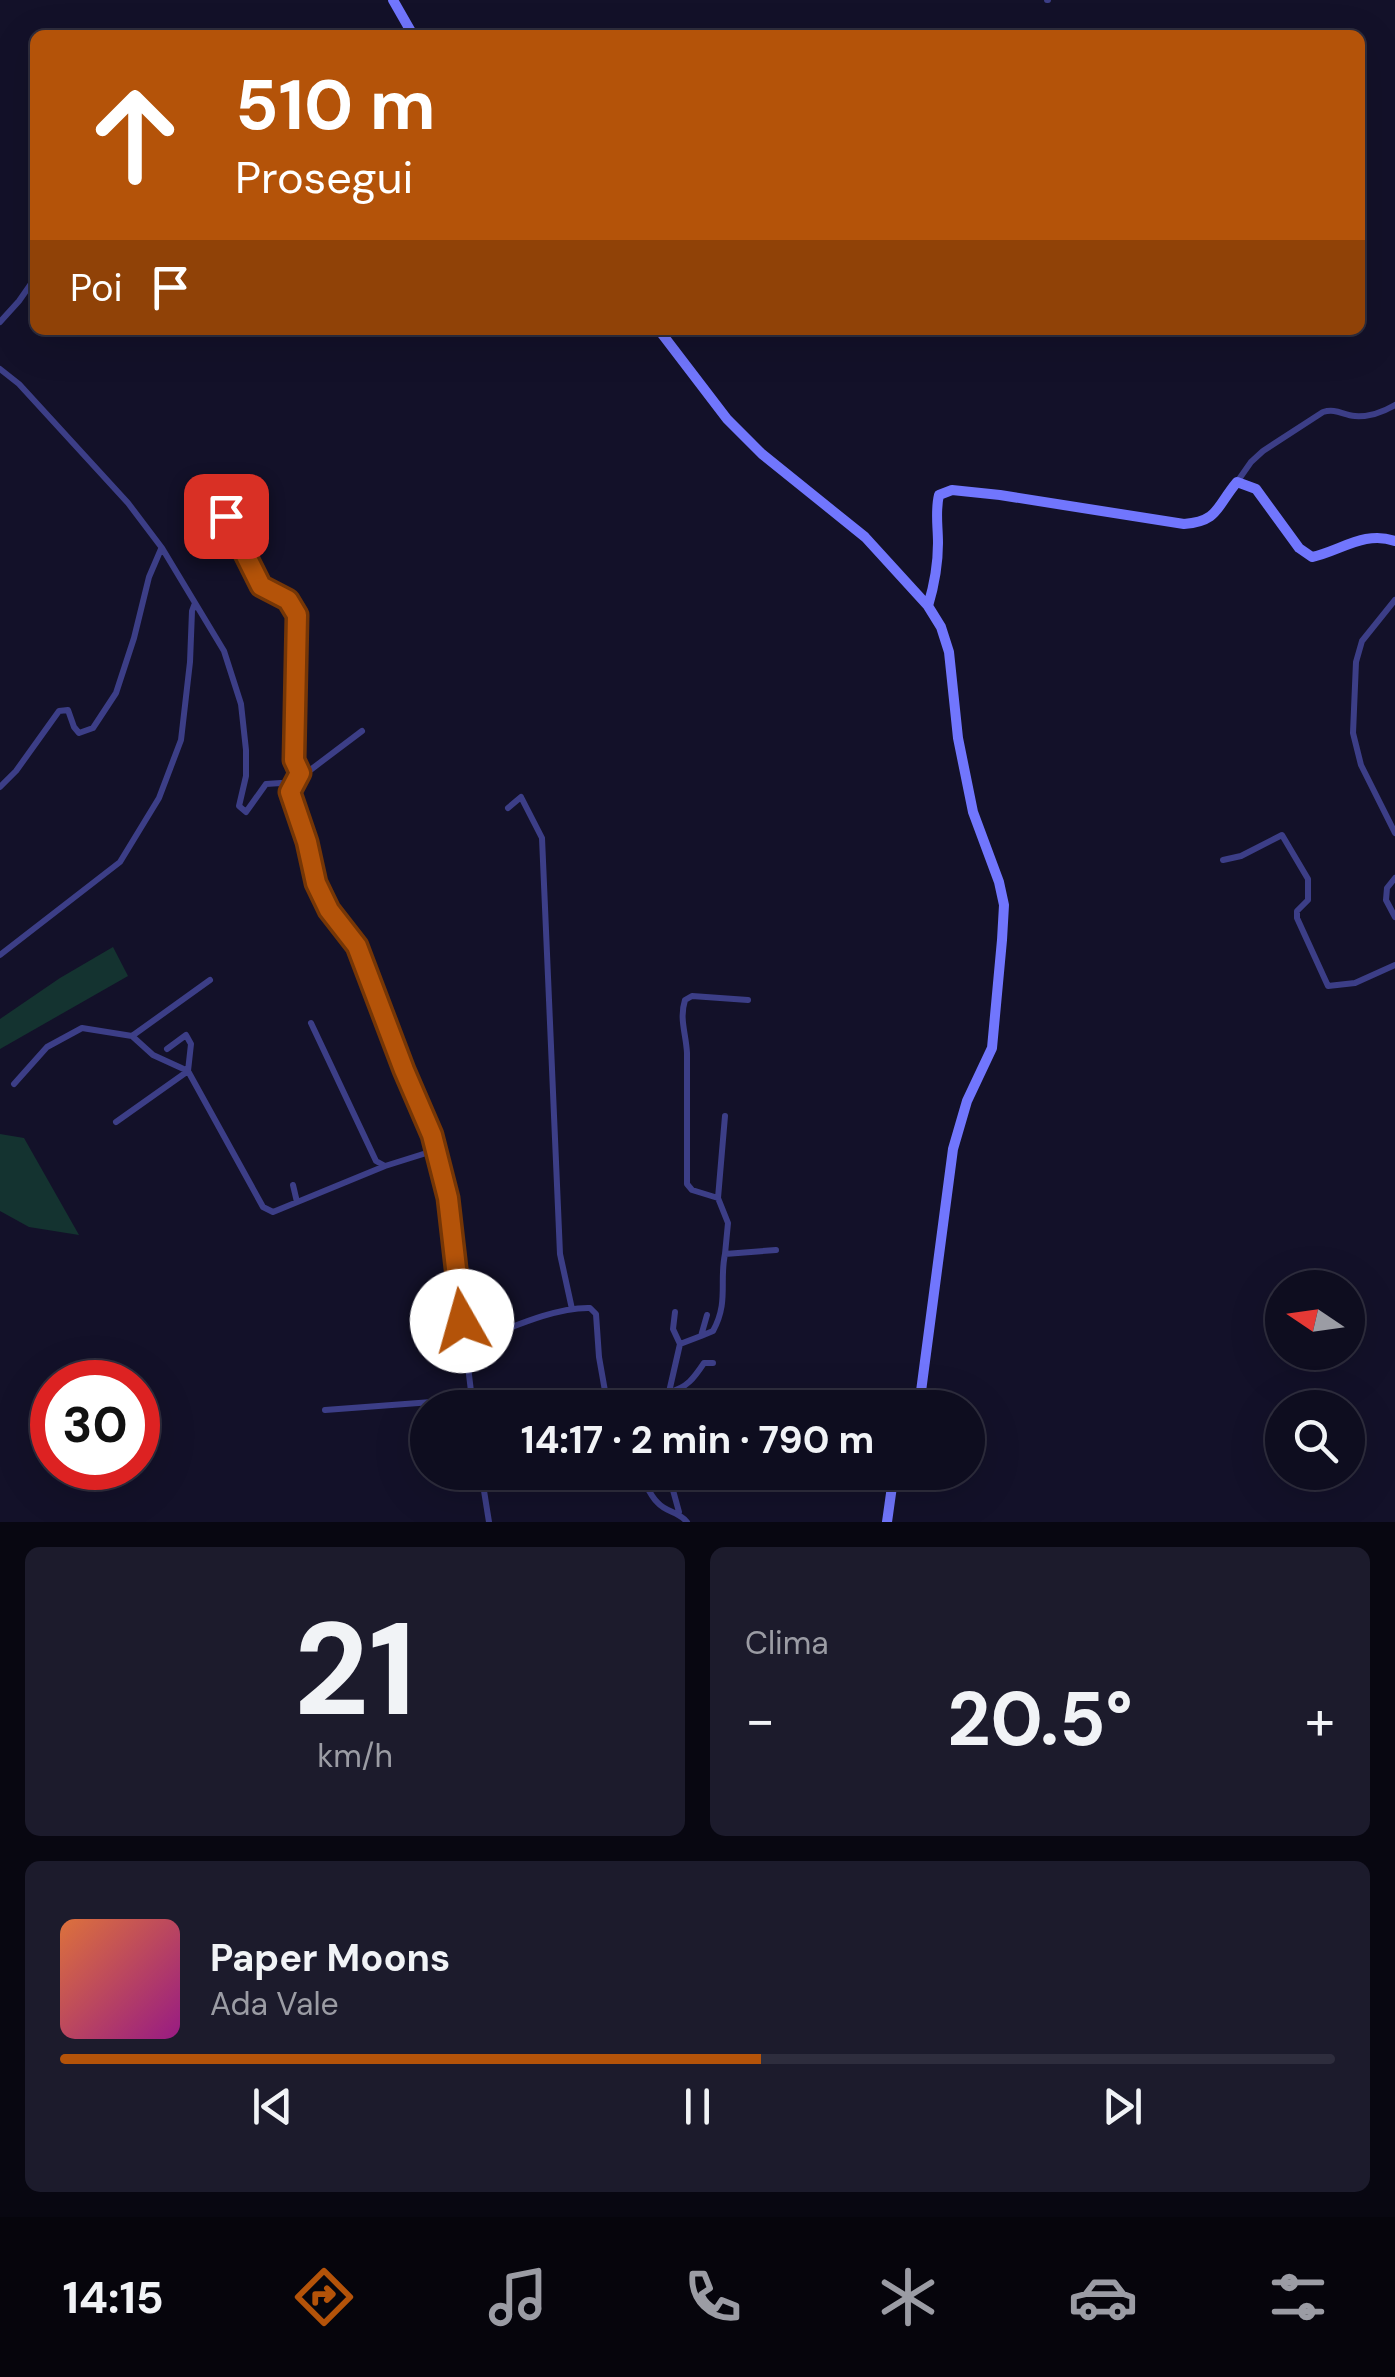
<!DOCTYPE html>
<html lang="it">
<head>
<meta charset="utf-8">
<style>
	body { margin:0; font-family:"DM Sans",sans-serif; background:#1c1b2c; color:#f1f3f6; height:100vh; display:flex; flex-direction:column; font-size:38px; white-space:nowrap }
	* { box-sizing:border-box; margin:0 }
	p { font-size:32px; color:#9b9ca4 }
	.icon { flex:none; width:55px; height:55px; fill:none; stroke:currentColor; stroke-width:2; stroke-linecap:round; stroke-linejoin:round }
	.map { position:relative; height:1522px; overflow:hidden }
	.details { display:flex; flex-direction:column; gap:25px; padding:25px; background:#080711; flex:1 }
	.details>* { flex:none }
	.guide { position:absolute; left:30px; top:30px; width:1335px; height:305px; border-radius:15px; box-shadow:0 10px 40px #0002,0 0 0 2px #2e2d3d; background:#b45309; color:#fff; overflow:hidden }
	.needle { width:65px; rotate:283deg }
	.controls { position:absolute; left:1265px; top:1270px; display:grid; gap:20px }
	.controls a { display:grid; place-items:center; width:100px; height:100px; border-radius:50%; background:#0e0d1f; box-shadow:0 10px 40px #0002,0 0 0 2px #2e2d3d; font-size:50px }
	.speed { position:absolute; left:30px; top:1360px; display:flex; gap:20px; font-size:50px; font-weight:700; text-align:center }
	.speed>* { display:grid; place-content:center; width:130px; height:130px; border-radius:50%; background:#0e0d1f; box-shadow:0 10px 40px #0002,0 0 0 2px #2e2d3d; line-height:1 }
	.speed .limit { border:15px solid #d22; background:#fff; color:#111 }
	.pin { position:absolute; display:grid; place-items:center; width:85px; height:85px; color:#fff; margin:-42px; border-radius:20px; box-shadow:0 5px 15px #0006 }
	.me { position:absolute; width:110px; margin:-55px; rotate:353deg; stroke-linejoin:round; filter:drop-shadow(0 0 8px #0008) }
	.turn { display:flex; align-items:center; gap:35px; height:210px; padding:0 40px; font-size:45px }
	.turn .icon { width:130px; height:130px; stroke-width:2.5 }
	.turn b { display:block; font-size:70px; line-height:85px }
	.then { display:flex; align-items:center; height:95px; padding:0 40px; background:#0003; gap:20px; font-size:38px }
	.big { font-size:75px; font-weight:700; line-height:1.1 }
	.details .tile { flex:1; display:flex; flex-direction:column; justify-content:center; gap:15px; min-width:0; padding:0 35px; border-radius:15px; background:#1c1b2c }
	.details .dial { align-items:center; gap:0 }
	.dial b { font-size:130px; line-height:1 }
	.song { display:flex; align-items:center; gap:30px }
	.cover { width:120px; height:120px; border-radius:15px; background:linear-gradient(135deg,hsl(20 70% 55%),hsl(310 70% 35%)) }
	.played { height:10px; border-radius:5px; background:linear-gradient(90deg,#b45309 55%,#2e2d3d 55%) }
	.keys { display:flex; justify-content:space-around; direction:ltr }
	.heat { display:flex; justify-content:space-between; align-items:center; font-size:55px; direction:ltr }
	.details .tiles { flex:1; display:grid; gap:25px; grid-template-columns:1fr 1fr }
	.tile:last-child { grid-column:span 2 }
	.trip { position:absolute; left:410px; top:1390px; width:575px; height:100px; border-radius:50px; background:#0e0d1f; box-shadow:0 10px 40px #0002,0 0 0 2px #2e2d3d; font-weight:700; line-height:100px; text-align:center }
	.dock { display:flex; height:160px; justify-content:space-around; align-items:center; background:#06050c; color:#9b9ca4 }
	.dock .icon { width:70px; height:70px }
	.dock .selected { color:#b45309 }
	.dock b { font-size:45px; color:#f1f3f6 }
	.map>svg:first-child { display:block }
	.green { fill:#143330 }
	.lines { fill:none; stroke-linecap:round; stroke-linejoin:round }
	.street { stroke:#3c3e87; stroke-width:6 }
	.secondary { stroke:#7176fd; stroke-width:10 }
	.route-casing { stroke:#753606; stroke-width:25 }
	.route { stroke:#b45309; stroke-width:18 }
</style>
</head>
<body>
<div class="map">
<svg width="1395" height="1522" viewBox="0 0 1395 1522">
	<rect width="100%" height="100%" fill="#131129"/>
	<path class="green" d="M113,947L128,976L0,1049V1019L60,978Z
		M0,1134L24,1138L79,1235L29,1227L0,1211Z"/>
	<g class="lines">
		<path class="street" d="M1047,0H1048
			M0,322L19,301L35,278
			M0,369L19,384L128,503L162,548L224,651L241,704L246,750V776L239,806L246,812L266,784L281,783L290,793L298,813L316,883L329,909L357,946L404,1070L432,1135L448,1199L473,1408
			M1237,482L1251,462L1263,451L1323,412C1336,408 1343,415 1355,416C1369,417 1383,412 1395,405
			M197,517L204,510L218,511L226,516L261,586L288,600L297,615L294,760L300,773L290,793
			M1395,600L1362,641L1356,662L1353,733L1361,765L1395,833
			M300,773L309,771L362,731
			M0,787L16,771L59,711L68,710L74,727L79,733L93,728L116,693L134,638L149,577L161,549
			M508,808L521,797L542,838L560,1254L572,1309
			M1223,860L1241,856L1282,835L1308,879V900L1297,911V918L1328,986L1355,983L1395,965
			M1395,878L1387,888L1386,900L1395,917
			M0,955L120,862L159,798L181,740L190,662L192,611L195,603
			M311,1023L376,1161L385,1166L436,1150
			M167,1049L186,1035L191,1044L188,1071L153,1055L132,1036L210,980
			M14,1084L47,1047L82,1028L132,1036
			M116,1122L188,1071L263,1207L273,1212L385,1166
			M293,1185L297,1202
			M718,1198L725,1116
			M725,1254L728,1223L718,1198L692,1190L687,1184V1053C686,1033 679,1019 685,1000L692,996L748,1000
			M701,1336L713,1331C729,1302 719,1282 725,1254L776,1250
			M680,1344L701,1336L707,1315
			M466,1345C502,1332 552,1307 590,1308L596,1314L599,1357L608,1408
			M669,1392C687,1388 694,1378 704,1363H713
			M662,1408L669,1392L680,1344L673,1329L675,1312
			M739,1408L744,1400
			M784,1408L792,1405
			M325,1410L472,1399
			M481,1472L489,1522
			M639,1472C645,1482 650,1496 658,1503C666,1512 679,1512 687,1522
			M668,1472L679,1512"/>
		<path class="secondary" d="M393,0L413,35
			M659,330L727,419L762,454L865,537L928,606L941,627L949,652L958,738L973,812L999,882L1004,905L1002,940L992,1048L967,1101L953,1149L920,1399L917,1408
			M928,606C934,586 938,564 938,543C938,526 935,511 939,495L952,490L1000,495L1184,524C1219,521 1216,507 1237,482L1256,489L1299,548L1312,557C1340,551 1365,530 1395,541
			M887,1522L894,1472"/>
	</g>
	<g class="lines">
		<defs>
			<path id="route" d="M226,516L261,586L288,600L297,615L294,760L300,773L290,792L307,842L316,883L329,910L357,946L404,1070L432,1135L448,1198L462,1321"/>
		</defs>
		<use href="#route" class="route-casing"/>
		<use href="#route" class="route"/>
	</g>
</svg>
<div class="controls">
<a><svg class="needle" viewBox="-14 -14 28 28"><path d="M0-13l5 13h-10z" fill="#e53935"/><path d="M0 13l5-13h-10z" fill="#9b9ca4"/></svg></a>
<a><svg class="icon" aria-label="search" viewBox="0 0 24 24"><circle cx="10" cy="10" r="6"/><path d="M15 15l6 6"/></svg></a>
</div>
<div class="speed"><div class="limit">30</div></div>
<div class="pin" style="left:226px;top:516px;background:#d93025"><svg class="icon" aria-label="arrive" viewBox="0 0 24 24"><path d="M6 21V4h12l-3 4 3 4H6"/></svg></div>
<svg class="me" style="left:462px;top:1321px" viewBox="-20 -20 40 40"><circle r="19" fill="#fff"/><path d="M0-13L10 11 0 6-10 11z" fill="#b45309"/></svg>
<div class="trip">14:17 · 2 min · 790 m</div>
<div class="guide">
<div class="turn"><svg class="icon" aria-label="ahead" viewBox="0 0 24 24"><path d="M12 20V5M6 11l6-6 6 6"/></svg><div><b>510 m</b>Prosegui</div></div>
<div class="then">Poi<svg class="icon" aria-label="arrive" viewBox="0 0 24 24"><path d="M6 21V4h12l-3 4 3 4H6"/></svg></div>
</div>
</div>
<section class="details">
<div class="tiles">
<div class="tile dial"><b>21</b><p>km/h</p></div>
<div class="tile"><p>Clima</p>
<div class="heat"><a>−</a><b class="big">20.5°</b><a>+</a></div>
</div>
<div class="tile">
<div class="song"><i class="cover"></i><div><b>Paper Moons</b><p>Ada Vale</p></div></div>
<div class="played"></div>
<div class="keys"><svg class="icon" aria-label="previous" viewBox="0 0 24 24"><path d="M18 5L8 12l10 7zM5 5v14"/></svg><svg class="icon" aria-label="pause" viewBox="0 0 24 24"><path d="M8 5v14M16 5v14"/></svg><svg class="icon" aria-label="next" viewBox="0 0 24 24"><path d="M6 5l10 7-10 7zM19 5v14"/></svg></div>
</div>
</div>
</section>
<nav class="dock">
<b>14:15</b>
<svg class="icon selected" aria-label="directions" viewBox="0 0 24 24"><path d="M12 3l9 9-9 9-9-9zM9 14v-3h6M13 9l2 2-2 2"/></svg>
<svg class="icon" aria-label="music" viewBox="0 0 24 24"><path d="M9 18V5l10-2v13"/><circle cx="6" cy="18" r="3"/><circle cx="16" cy="16" r="3"/></svg>
<svg class="icon" aria-label="phone" viewBox="0 0 24 24"><path d="M5 4h4l2 5-3 2q2 4 5 5l2-3 5 2v4C11 20 4 13 5 4z"/></svg>
<svg class="icon" aria-label="climate" viewBox="0 0 24 24"><path d="M12 3v18M4 7l16 10M4 17L20 7"/></svg>
<svg class="icon" aria-label="car" viewBox="0 0 24 24"><path d="M5 17H2v-5l4-1 3-4h7l3 4 3 1v5h-3M9 17h6M6 11h13"/><circle cx="7" cy="17" r="2"/><circle cx="17" cy="17" r="2"/></svg>
<svg class="icon" aria-label="filters" viewBox="0 0 24 24"><path d="M4 7h16M4 17h16"/><circle cx="9" cy="7" r="2"/><circle cx="15" cy="17" r="2"/></svg>
</nav>
</body>
</html>
